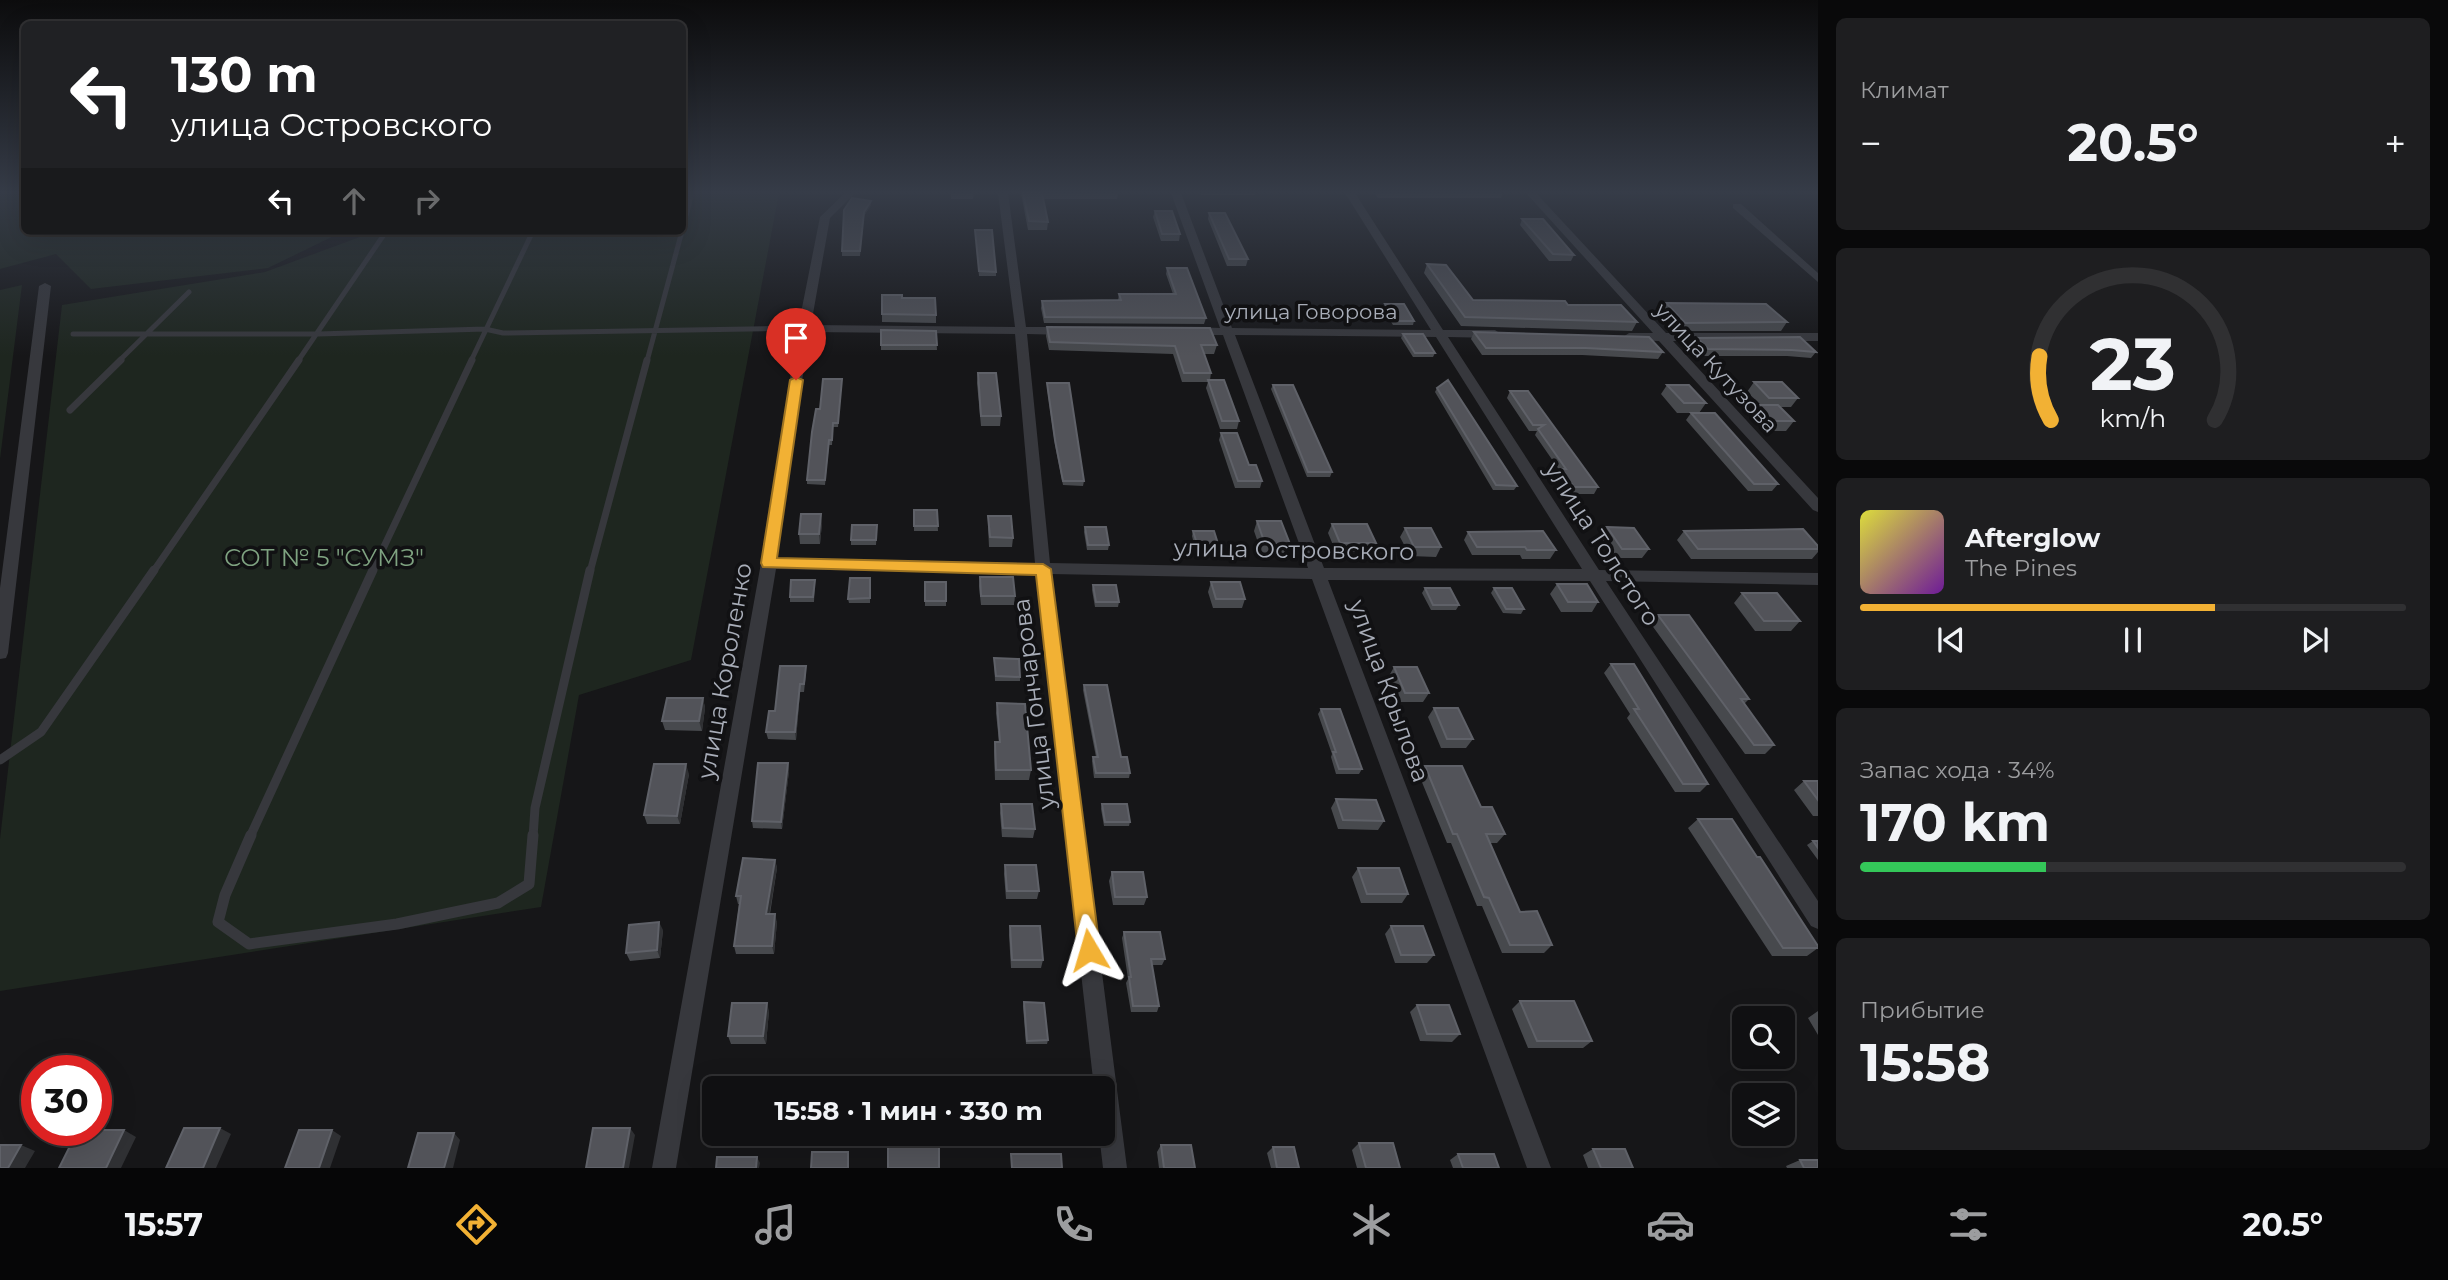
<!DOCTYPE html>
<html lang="ru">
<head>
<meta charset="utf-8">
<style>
	body { margin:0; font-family:Montserrat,sans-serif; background:#1e1e20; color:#f1f3f6; height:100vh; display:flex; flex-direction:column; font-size:26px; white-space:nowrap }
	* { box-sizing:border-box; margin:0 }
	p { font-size:23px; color:#9c9d9f }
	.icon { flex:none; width:38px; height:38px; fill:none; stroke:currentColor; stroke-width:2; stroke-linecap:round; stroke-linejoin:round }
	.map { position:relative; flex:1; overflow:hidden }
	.details { display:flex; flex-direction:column; gap:18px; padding:18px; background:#09090a; width:630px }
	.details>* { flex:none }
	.guide { position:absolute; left:21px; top:21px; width:665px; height:214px; border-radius:10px; box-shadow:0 7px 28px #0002,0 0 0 2px #303032; background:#202124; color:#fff; overflow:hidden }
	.fabs { position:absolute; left:1732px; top:1006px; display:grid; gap:14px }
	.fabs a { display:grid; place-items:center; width:63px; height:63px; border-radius:10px; background:#101012; box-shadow:0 7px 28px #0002,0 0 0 2px #303032; font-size:35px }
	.speed { position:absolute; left:21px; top:1055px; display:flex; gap:14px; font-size:35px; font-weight:700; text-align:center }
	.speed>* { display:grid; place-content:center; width:91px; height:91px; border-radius:50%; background:#101012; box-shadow:0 7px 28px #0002,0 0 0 2px #303032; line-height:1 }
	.speed .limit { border:10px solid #d22; background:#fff; color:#111 }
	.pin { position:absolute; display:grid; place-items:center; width:60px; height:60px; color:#fff; margin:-72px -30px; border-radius:50% 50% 50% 0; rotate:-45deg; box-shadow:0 0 7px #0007 }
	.pin .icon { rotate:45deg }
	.me { position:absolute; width:77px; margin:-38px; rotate:353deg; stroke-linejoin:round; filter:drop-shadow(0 0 5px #0008) }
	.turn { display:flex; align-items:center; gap:24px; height:147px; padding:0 35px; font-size:32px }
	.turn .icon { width:91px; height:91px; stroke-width:2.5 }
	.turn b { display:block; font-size:49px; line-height:60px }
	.lanes { display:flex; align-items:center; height:66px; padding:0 35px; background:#0003; justify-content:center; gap:35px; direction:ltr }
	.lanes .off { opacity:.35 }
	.big { font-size:52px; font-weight:700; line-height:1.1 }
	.details .card { flex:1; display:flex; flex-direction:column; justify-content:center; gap:10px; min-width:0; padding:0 24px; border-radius:10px; background:#1e1e20 }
	.details .dial { align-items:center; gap:0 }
	.dial svg { height:182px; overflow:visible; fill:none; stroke:#303032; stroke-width:7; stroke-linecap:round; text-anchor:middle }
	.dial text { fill:#f1f3f6; stroke:none }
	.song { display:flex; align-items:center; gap:21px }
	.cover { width:84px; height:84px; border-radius:10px; background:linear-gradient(135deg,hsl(60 70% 55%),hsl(280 70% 35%)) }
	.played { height:7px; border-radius:4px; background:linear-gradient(90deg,#f2b134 65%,#303032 65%) }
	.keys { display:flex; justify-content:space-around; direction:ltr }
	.heat { display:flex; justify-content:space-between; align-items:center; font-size:38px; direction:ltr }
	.charge { height:10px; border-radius:5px; background:linear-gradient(90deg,#34c759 34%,#303032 0) }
	.trip { position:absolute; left:702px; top:1076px; width:413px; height:70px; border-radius:10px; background:#101012; box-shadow:0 7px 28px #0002,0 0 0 2px #303032; font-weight:700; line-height:70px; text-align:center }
	.tabs { display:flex; height:112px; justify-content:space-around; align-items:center; background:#060607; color:#9c9d9f }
	.tabs .icon { width:49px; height:49px }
	.tabs .on { color:#f2b134 }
	.tabs b { font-size:32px; color:#f1f3f6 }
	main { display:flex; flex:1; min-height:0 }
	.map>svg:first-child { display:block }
	.green { fill:#1e261f }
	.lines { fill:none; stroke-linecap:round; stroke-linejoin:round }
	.lane-far3 { stroke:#37383d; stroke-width:5 }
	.lane-far2 { stroke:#37383d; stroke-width:7 }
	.lane-far1 { stroke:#37383d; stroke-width:9 }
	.lane { stroke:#37383d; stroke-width:11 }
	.street { fill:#37383d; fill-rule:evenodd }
	.wall { fill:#47494d }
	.shaded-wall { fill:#2f3033 }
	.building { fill:#525359; stroke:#5f6168; stroke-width:2 }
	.route { fill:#f2b134; stroke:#9d7322; stroke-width:2 }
	.labels { text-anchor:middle; stroke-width:7; stroke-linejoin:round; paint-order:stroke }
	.far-street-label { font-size:21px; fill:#a8adb8; stroke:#111113 }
	.street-label { font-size:24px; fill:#a8adb8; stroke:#111113 }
	.park-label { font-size:24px; fill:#7fa381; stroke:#111113 }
</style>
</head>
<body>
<main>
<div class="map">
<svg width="1818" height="1168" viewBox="0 0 1818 1168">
	<rect width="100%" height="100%" fill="#161618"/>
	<path class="green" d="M0,193H24V231H344L268,268L91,289L56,254L0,269Z
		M683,193H779L691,660L579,695L541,907L0,991V839L62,305L265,272L376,231H682Z
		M22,285L0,459V290Z"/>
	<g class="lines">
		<path class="lane-far3" d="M682,231L692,193
			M73,334H318L485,329L503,333L804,328
			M119,361L189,292
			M298,361L385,233
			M471,361L533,231
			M647,361L682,231"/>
		<path class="lane-far2" d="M70,410L121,360
			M153,572L299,360
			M372,572L472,360
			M590,572L647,360"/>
		<path class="lane-far1" d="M0,760L41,732L154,570
			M250,837L373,570
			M533,837L535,808L590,570"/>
		<path class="lane" d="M251,835L225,895L218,922L249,944L397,924L498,903L529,884L533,835"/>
		<path class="street" d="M845,193H855L830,218L811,325L1015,327L998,193H1008L1026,327H1068L1074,331L1068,335L1027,334L1050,563L1308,568L1223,335H1192L1186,331L1192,327L1220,328L1171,193H1181L1232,328L1431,330L1345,193H1355L1443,330H1495L1501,334L1495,338L1448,337L1599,570L1818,573V585L1606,581L1818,901V929L1811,926L1590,581L1328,580L1551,1168H1527L1312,579L1051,574L1127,1168H1103L1099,1134H1102V1088H1094L1036,574L776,569L676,1168H652L761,563L798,328L820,217ZM809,332L1015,334L1035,563L777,558ZM1235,335L1436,337L1582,569L1324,568Z
			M1526,193H1536L1666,333H1818V341H1673L1818,498V512L1813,510L1659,341L1625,340L1623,337L1629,333H1653Z
			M1733,204H1741L1818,273V282L1733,208Z
			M45,283L51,286L8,653L6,658L0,659V588L39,286Z"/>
	</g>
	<path class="wall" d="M951,193H974L973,199H951Z
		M1021,193H1118L1117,199H1043L1048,222L1047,230H1028Z
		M1200,193H1256L1255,195H1201Z
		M1374,193H1503L1501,198H1378Z
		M871,201V205L864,216L860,256H842V251Z
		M1155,211L1180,234L1179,241H1161L1153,217Z
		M1209,213L1248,259L1246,266H1227L1208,219Z
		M1522,219L1574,255L1571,261H1549L1520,225Z
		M975,230L996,272V276H979Z
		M1427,264L1473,300L1568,305L1637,322L1632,331L1461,326L1424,273Z
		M1167,268L1206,318L1204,324L1044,323L1041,308L1042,301L1118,300L1119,294H1173L1166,274Z
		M882,295L902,298L936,315V323L882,322Z
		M1666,303L1787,322L1781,331H1680L1661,312Z
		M1385,304L1414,321L1413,325H1393L1383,309Z
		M1047,327L1217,345L1214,354H1204L1211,373L1210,380L1239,421L1237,429H1220L1206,388L1208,382H1182L1173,354L1049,350L1046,336Z
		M881,330L936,331L937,350H881Z
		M1474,332L1663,352L1658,359L1582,355H1482L1471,339Z
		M1403,334L1435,353L1433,357H1413L1401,338Z
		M1697,338L1816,352L1811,358L1787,356H1704L1693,344Z
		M978,373L1001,416L1000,426H981L977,383Z
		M842,379L838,427H833L832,445H829L825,485L807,484V480L820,409Z
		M1754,382L1798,398L1791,407H1780L1794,421L1786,431H1765L1749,415L1756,405H1761L1747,392Z
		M1047,383L1084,481L1083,486L1063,485L1055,445L1047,388Z
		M1273,385L1332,472L1330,477H1307L1271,389Z
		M1667,385L1706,403L1699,413L1778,484L1772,491H1748L1686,420L1691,413H1677L1661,394Z
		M1437,388L1517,486L1514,490H1493L1435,392Z
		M1510,391H1528L1598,487L1594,494H1570L1558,475L1560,471L1535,435L1537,431H1529L1507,398Z
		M1221,433L1262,481L1260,488H1235L1219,440Z
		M914,510H937L938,531H914Z
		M988,516L1013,538L1012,547H989L988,526Z
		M1257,521L1290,544L1286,554H1262L1254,531Z
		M822,523L820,544H800L799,534Z
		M1332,524L1376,543L1372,552H1336L1328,533Z
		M877,525L876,545H851V540Z
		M1085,527L1109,545L1108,550H1087L1084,532Z
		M1607,527L1649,549L1642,558H1615L1600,537Z
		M1405,528L1441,547L1436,557L1410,556L1400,537Z
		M1193,531L1219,547L1217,552H1196L1192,536Z
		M1684,531L1818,546V552L1812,559H1691L1677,540Z
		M1468,532L1556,550L1550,559H1522L1520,555H1472L1464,540Z
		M980,577L1015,596L1014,605H981L979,586Z
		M870,578V603H849L848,599Z
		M815,580L814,602H790V597Z
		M925,582H946V606H925Z
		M1211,582L1245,599L1242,608H1213L1208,592Z
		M1557,584L1598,602L1592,612H1561L1550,594Z
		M1093,585L1119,602L1118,607H1095L1092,590Z
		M1425,588L1459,605L1456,610H1431L1422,593Z
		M1494,588L1524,609L1521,614L1503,613L1491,593Z
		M1742,593L1800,621L1791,631H1755L1734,603Z
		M1658,615L1749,699L1744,704L1774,745L1765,754H1745L1651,624Z
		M994,658L1020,677V681H995Z
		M1611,664L1708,784L1700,792H1675L1627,718L1630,714L1604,673Z
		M1394,667L1429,693L1423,702H1400L1389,676Z
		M806,673L804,692H800L796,740L768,739L766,732L775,711Z
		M1084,685L1130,773L1129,778H1094L1092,761L1093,757H1096L1083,690Z
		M703,698L705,708L702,731L665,730L662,721Z
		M997,703L1031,770L1029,780H995L994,751L995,742H999L996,713Z
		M1434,708L1473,739L1466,748H1441L1428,717Z
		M1321,709L1362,769L1359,774H1336L1331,757L1332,754L1318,714Z
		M788,763L789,771L782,829L753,828L752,821Z
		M1425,766L1481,807L1505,834L1497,843H1490L1520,912L1552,945L1544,953H1502L1482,906H1477L1451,843H1447L1419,775Z
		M689,774L680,824H647L644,815Z
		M1804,781H1818V816H1813L1794,790Z
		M1336,799L1384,821L1378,830L1338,829L1331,808Z
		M1001,804L1035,829L1033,838L1002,837L1000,813Z
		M1102,804L1130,822L1129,826H1104L1101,809Z
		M1698,819L1818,946V948L1807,956H1772L1688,828Z
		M1813,841H1818V860L1807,845Z
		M775,860L777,868L770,914L777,922L774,954H736L734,946L739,904H738L736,896Z
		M1005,865L1039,891L1037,899H1006L1004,874Z
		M1358,868L1408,894L1402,903H1361L1352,877Z
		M1112,872L1147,897L1144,905H1113L1109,881Z
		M1010,926L1043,960L1041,968H1011L1009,935Z
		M1391,926L1434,955L1427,963H1395L1385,934Z
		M663,930L660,958L630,961L626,953Z
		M1124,932L1165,959L1162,965H1152L1159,1006L1157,1012H1131L1126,983L1128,979L1122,938Z
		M1520,1001L1592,1041L1583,1048H1528L1512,1009Z
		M1024,1002L1048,1040L1047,1044H1026L1023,1006Z
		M1417,1005L1460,1034L1452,1042L1420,1041L1410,1012Z
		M769,1011L766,1044H731L728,1036Z
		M1818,1011V1035L1808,1018Z
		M1359,1143L1400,1168H1357L1352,1150Z
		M1161,1145L1195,1168H1159L1157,1152Z
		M1273,1147L1299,1168H1271L1267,1153Z
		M1593,1149L1633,1168H1588L1583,1155Z
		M1458,1154L1499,1168H1453L1450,1160Z
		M1800,1160L1818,1168H1787L1786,1166Z"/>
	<path class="shaded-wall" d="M871,201V205L864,216L860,256L864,212Z
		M821,514L822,523L820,544L819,534Z
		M800,684V692L796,740L795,732Z
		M703,698L705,708L702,731L699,721Z
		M788,763L789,771L782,829L781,822Z
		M686,764L689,774L680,824L677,816Z
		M775,860L777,868L768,922L766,914Z
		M775,914L777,922L774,954L772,946Z
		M659,922L663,930L660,958L657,950Z
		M767,1003L769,1011L766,1044L763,1036Z
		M220,1128L231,1134L216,1168H203Z
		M630,1128L635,1135L629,1168H623Z
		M124,1130L136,1137L121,1168H106Z
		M332,1130L341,1136L330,1168H319Z
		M454,1133L460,1140L453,1168H444Z
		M21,1145L35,1151L25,1168H8Z
		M757,1157L760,1163L759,1168H756Z"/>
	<path class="building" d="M1023,193H1042L1048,222L1029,221Z
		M852,198L871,201L864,212L860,251H842L844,210Z
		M1155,211H1172L1180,234H1162Z
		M1209,213H1225L1248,259H1229Z
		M1522,219H1543L1574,255L1553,254Z
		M975,230H992L996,272L979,271Z
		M1427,264L1446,265L1473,300L1565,301L1568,305H1621L1637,322L1465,317Z
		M1167,268H1187L1206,318L1045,317L1042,301L1121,300L1119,294H1176Z
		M882,295H902V298H935L936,315L882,314Z
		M1666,303L1766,304L1787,322L1685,323Z
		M1385,304H1404L1414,321H1395Z
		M1047,327L1210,328L1217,345H1201L1211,373H1184L1175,346L1050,342Z
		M881,330L936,331L937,345H881Z
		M1474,332L1649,337L1663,352L1586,348H1486Z
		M1403,334H1423L1435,353H1415Z
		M1800,337L1816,352L1792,350L1708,349L1697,338Z
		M978,373H996L1001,416H981Z
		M823,379H842L838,423H833L832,440H829L825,480H807L812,432L816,409H820Z
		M1208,380H1224L1239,421H1222Z
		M1448,380L1517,486L1496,485L1437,388Z
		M1754,382H1782L1798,398H1769Z
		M1047,383H1069L1084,481H1063L1055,440Z
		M1273,385H1293L1332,472H1308Z
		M1667,385H1689L1706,403H1684Z
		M1510,391H1528L1598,487H1574L1561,469H1566L1538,429L1544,425H1533Z
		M1756,405H1778L1794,421H1772Z
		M1691,413H1715L1778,484H1754Z
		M1221,433H1237L1249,465H1256L1262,481H1238Z
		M914,510H937L938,526H914Z
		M801,514H821L819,534H799Z
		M988,516H1011L1013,538L990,537Z
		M1257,521H1281L1290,544H1265Z
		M1332,524H1367L1376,543H1340Z
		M852,525H877L876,540H851Z
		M1085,527H1106L1109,545H1088Z
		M1607,527L1634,528L1649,549H1622Z
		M1405,528H1431L1441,547H1414Z
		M1803,529L1818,546V549H1698L1684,531Z
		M1193,531H1214L1219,547H1198Z
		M1543,531L1556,550H1527L1525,547H1477L1468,532Z
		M980,577H1013L1015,596H981Z
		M850,578H870V598L848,599Z
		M791,580H815L813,597H790Z
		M925,582H946V601H925Z
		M1211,582H1240L1245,599H1216Z
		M1557,584H1587L1598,602H1568Z
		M1093,585H1116L1119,602H1096Z
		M1425,588H1450L1459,605H1433Z
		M1494,588H1512L1524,609H1506Z
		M1742,593H1777L1800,621H1764Z
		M1658,615H1689L1749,699H1741L1774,745H1754Z
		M994,658L1019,659L1020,677L996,676Z
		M1611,664H1634L1708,784H1683L1634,709H1639Z
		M780,666H806L804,684H800L795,732H766L769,711H775Z
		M1394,667H1417L1429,693H1405Z
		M1084,685H1107L1121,757H1127L1130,773H1096L1093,757H1098Z
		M667,698H703L699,721H662Z
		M997,703L1025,704L1031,770H996L995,742H1000Z
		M1434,708H1458L1473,739H1447Z
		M1321,709H1340L1362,769H1339L1333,752H1336Z
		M758,763H788L781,822L752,821Z
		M654,764H686L677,816L644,815Z
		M1425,766H1462L1481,807H1492L1505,834H1486L1520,912L1537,911L1552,945H1510L1489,898L1484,897L1457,834H1453Z
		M1804,781H1818V800Z
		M1336,799L1376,800L1384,821L1343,820Z
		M1001,804H1032L1035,829L1003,828Z
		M1102,804H1127L1130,822H1105Z
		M1698,819H1732L1757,857H1760L1818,946V948H1783Z
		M1813,841H1818V848Z
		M743,858L775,860L766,914H775L772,946H734L741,896H736Z
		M1005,865H1036L1039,891H1007Z
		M1358,868H1399L1408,894H1367Z
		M1112,872H1143L1147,897H1115Z
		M659,922L657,950L626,953L629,925Z
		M1010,926H1040L1043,960H1012Z
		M1391,926H1423L1434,955H1401Z
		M1124,932H1160L1165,959H1151L1159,1006H1133L1129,977H1131Z
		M1520,1001H1574L1592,1041H1537Z
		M1024,1002L1044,1003L1048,1040L1027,1041Z
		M732,1003H767L763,1036H728Z
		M1417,1005H1449L1460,1034H1427Z
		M184,1128H220L203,1168H166Z
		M593,1128H630L623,1168H586Z
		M78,1130H124L106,1168H59Z
		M299,1130H332L319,1168H285Z
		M418,1133H454L444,1168H408Z
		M888,1136L939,1137V1168H888Z
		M1359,1143H1393L1400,1168H1366Z
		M0,1145H21L8,1168H0Z
		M1161,1145H1191L1195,1168H1164Z
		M1273,1147H1294L1299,1168H1277Z
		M1593,1149H1625L1633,1168H1601Z
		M812,1152H848V1168H811Z
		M1011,1154H1061L1062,1168H1012Z
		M1458,1154H1494L1499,1168H1463Z
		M717,1157H757L756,1168H716Z
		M1800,1160H1818V1168H1804Z"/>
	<linearGradient id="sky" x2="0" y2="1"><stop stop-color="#0c0c0d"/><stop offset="0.54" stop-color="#363c48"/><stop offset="1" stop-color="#363c48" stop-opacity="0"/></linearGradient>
	<rect width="1818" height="356" fill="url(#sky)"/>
	<path class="route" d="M796,377L803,380L777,558L1043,564L1051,569L1100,950L1096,958L1089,961L1081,958L1078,950L1036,575L763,567L761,563L790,380Z"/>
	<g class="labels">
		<g class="far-street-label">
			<text x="1311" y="319">улица Говорова</text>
			<text transform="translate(1716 368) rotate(47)" y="7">улица Кутузова</text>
		</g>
		<g class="street-label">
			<text transform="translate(1602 544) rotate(57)" y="8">улица Толстого</text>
			<text transform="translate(1294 550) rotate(1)" y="8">улица Островского</text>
			<text transform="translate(725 671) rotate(-80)" y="8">улица Короленко</text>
			<text transform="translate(1389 691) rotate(70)" y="8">улица Крылова</text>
			<text transform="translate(1034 704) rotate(-97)" y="8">улица Гончарова</text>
		</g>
		<g class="park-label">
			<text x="324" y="566">СОТ № 5 "СУМЗ"</text>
		</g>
	</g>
</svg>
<div class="fabs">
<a><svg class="icon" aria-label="search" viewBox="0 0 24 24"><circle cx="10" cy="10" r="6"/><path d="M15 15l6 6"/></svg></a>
<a><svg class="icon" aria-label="layers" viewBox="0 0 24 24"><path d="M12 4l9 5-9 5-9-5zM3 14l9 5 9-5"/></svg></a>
</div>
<div class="speed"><div class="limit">30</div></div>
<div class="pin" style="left:796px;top:380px;background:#d93025"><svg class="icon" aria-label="arrive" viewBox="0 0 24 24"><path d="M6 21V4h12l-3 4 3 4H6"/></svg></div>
<svg class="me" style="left:1089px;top:950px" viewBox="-20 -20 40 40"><path d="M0-17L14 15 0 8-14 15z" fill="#f2b134" stroke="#fff" stroke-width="4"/></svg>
<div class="trip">15:58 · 1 мин · 330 m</div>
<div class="guide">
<div class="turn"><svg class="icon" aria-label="left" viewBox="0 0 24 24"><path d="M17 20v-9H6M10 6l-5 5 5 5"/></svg><div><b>130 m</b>улица Островского</div></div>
<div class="lanes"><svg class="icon" aria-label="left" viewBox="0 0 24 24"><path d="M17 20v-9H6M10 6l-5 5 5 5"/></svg><svg class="icon off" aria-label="ahead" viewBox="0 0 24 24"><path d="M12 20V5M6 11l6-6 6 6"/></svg><svg class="icon off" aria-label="right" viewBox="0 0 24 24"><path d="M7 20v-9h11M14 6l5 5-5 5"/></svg></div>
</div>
</div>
<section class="details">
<div class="card"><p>Климат</p>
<div class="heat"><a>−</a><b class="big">20.5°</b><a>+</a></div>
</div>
<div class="card dial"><svg viewBox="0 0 100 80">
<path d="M14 69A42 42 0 1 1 86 69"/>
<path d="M14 69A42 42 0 0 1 9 41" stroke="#f2b134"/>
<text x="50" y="56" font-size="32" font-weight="700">23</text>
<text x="50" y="72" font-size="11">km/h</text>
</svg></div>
<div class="card">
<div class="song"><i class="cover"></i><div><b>Afterglow</b><p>The Pines</p></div></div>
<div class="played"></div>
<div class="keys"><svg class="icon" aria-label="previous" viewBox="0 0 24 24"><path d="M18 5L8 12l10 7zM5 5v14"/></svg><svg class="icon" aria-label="pause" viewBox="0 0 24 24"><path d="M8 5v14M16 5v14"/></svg><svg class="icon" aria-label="next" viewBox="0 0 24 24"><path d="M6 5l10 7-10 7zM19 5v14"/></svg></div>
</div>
<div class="card"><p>Запас хода · 34%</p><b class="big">170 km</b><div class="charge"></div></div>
<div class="card"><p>Прибытие</p><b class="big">15:58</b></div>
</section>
</main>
<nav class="tabs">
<b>15:57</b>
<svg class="icon on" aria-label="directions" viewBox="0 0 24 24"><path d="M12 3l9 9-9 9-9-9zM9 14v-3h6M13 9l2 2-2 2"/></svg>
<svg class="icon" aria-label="music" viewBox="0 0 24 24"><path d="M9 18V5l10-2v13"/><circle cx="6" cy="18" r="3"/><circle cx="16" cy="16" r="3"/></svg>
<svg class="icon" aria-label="phone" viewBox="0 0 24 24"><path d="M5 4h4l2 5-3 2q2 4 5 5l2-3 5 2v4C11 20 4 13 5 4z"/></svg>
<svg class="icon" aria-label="climate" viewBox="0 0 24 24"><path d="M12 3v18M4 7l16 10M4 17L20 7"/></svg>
<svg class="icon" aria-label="car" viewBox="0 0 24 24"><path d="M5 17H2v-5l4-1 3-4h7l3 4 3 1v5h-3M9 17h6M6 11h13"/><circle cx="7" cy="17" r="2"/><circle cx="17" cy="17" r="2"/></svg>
<svg class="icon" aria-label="filters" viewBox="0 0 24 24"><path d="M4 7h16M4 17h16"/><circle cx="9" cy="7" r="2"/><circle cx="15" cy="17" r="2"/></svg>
<b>20.5°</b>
</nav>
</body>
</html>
